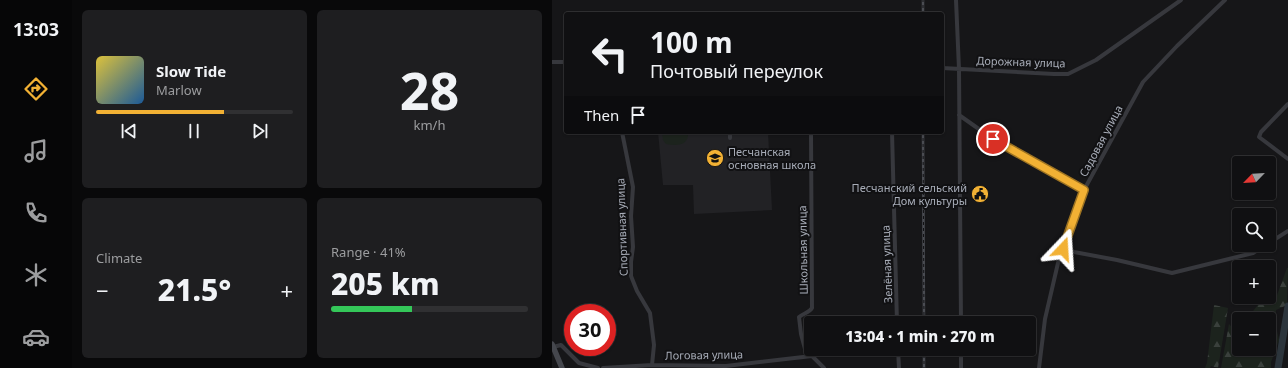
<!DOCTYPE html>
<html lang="en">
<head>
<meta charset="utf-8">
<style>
	body { margin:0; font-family:"Noto Sans",sans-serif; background:#1e1e20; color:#f1f3f6; height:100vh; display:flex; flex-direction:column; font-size:15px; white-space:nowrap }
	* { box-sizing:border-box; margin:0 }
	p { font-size:13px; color:#9c9d9f }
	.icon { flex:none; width:22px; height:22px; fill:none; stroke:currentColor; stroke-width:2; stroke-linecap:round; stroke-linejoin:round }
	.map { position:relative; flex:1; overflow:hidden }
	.drawer { display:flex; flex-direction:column; gap:10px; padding:10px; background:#09090a; width:480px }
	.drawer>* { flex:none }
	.banner { position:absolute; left:12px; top:12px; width:380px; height:122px; border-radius:4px; box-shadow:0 1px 3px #0004,0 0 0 1px #303032; background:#101012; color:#f1f3f6; overflow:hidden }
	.needle { width:26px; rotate:245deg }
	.buttons { position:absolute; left:680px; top:156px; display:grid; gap:8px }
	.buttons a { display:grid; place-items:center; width:44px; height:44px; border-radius:4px; background:#101012; box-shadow:0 1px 3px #0004,0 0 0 1px #303032; font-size:20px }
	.speed { position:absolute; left:12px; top:304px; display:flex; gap:8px; font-size:20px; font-weight:700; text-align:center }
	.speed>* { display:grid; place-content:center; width:52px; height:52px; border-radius:50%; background:#101012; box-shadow:0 1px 3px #0004,0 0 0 1px #303032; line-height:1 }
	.speed .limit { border:6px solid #d22; background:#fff; color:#111 }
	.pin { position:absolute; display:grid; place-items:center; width:34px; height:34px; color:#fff; margin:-17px; border:2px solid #fff; border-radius:50%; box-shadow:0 1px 4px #0007 }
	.me { position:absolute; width:44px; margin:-22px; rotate:20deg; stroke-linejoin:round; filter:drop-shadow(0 0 3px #0008) }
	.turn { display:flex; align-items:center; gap:14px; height:84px; padding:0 20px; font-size:18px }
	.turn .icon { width:52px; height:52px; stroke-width:2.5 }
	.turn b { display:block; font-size:28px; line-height:34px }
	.then { display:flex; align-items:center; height:38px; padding:0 20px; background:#0003; gap:8px; font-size:15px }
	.big { font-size:30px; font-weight:800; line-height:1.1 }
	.drawer .tile { flex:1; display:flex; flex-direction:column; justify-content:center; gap:6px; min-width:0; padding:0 14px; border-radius:6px; background:#1e1e20 }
	.drawer .dial { align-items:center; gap:0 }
	.dial b { font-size:52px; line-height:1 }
	.song { display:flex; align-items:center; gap:12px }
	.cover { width:48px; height:48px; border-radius:6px; background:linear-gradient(135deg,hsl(50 70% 55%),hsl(210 70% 35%)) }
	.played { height:4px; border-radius:2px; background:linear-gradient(90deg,#f2b134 65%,#303032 65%) }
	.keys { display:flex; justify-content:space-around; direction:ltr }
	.heat { display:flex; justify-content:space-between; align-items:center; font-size:22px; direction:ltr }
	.charge { height:6px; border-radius:3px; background:linear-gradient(90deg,#34c759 41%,#303032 0) }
	.drawer .tiles { flex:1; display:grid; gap:10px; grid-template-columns:repeat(2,1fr) }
	.trip { position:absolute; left:252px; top:316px; width:232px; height:40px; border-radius:4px; background:#101012; box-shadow:0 1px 3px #0004,0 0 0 1px #303032; font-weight:800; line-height:40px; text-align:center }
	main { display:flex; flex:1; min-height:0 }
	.menu { display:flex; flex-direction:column; width:72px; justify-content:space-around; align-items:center; background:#060607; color:#9c9d9f }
	.menu .icon { width:28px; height:28px }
	.menu .active { color:#f2b134 }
	.menu b { font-size:18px; color:#f1f3f6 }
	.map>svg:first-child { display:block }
	.built { fill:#222225 }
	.grass { fill:#1c231d }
	.forest { fill:url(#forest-firs) }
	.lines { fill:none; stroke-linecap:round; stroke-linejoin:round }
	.river { stroke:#2c353c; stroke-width:7 }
	.street { stroke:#37383d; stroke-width:4 }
	.secondary { stroke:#45474d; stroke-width:5.5 }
	.rail-casing { stroke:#4a4c52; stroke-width:2.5 }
	.rail { stroke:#111113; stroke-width:1; stroke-dasharray:3; stroke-linecap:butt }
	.route-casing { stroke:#9d7322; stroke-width:10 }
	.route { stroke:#f2b134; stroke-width:7 }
	.labels { text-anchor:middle; stroke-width:4; stroke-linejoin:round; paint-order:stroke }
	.street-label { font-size:11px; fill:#a8adb8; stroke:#111113 }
	.poi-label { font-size:11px; fill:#a8adb8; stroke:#111113; text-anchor:start }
</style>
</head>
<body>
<main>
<nav class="menu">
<b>13:03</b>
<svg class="icon active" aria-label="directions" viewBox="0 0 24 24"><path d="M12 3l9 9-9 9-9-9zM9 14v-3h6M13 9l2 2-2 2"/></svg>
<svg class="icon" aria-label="music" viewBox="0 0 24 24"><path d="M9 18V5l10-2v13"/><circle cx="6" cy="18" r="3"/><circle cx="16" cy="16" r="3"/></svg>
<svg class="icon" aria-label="phone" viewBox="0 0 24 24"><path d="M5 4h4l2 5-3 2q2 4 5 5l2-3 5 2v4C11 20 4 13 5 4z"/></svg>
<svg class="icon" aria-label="climate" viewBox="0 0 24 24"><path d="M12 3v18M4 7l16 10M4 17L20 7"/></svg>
<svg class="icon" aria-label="car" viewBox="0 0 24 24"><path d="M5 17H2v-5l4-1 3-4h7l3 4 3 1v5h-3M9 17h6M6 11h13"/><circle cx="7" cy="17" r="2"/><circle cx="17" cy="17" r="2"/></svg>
</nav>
<section class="drawer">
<div class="tiles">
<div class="tile">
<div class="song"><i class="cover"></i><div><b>Slow Tide</b><p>Marlow</p></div></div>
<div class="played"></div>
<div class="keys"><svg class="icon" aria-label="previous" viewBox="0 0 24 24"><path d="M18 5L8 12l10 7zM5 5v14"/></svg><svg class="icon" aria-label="pause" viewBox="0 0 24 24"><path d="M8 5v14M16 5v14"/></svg><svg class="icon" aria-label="next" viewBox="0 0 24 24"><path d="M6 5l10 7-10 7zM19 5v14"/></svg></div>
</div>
<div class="tile dial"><b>28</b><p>km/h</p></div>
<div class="tile"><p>Climate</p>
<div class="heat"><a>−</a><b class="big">21.5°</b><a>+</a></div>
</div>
<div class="tile"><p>Range · 41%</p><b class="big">205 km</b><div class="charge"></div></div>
</div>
</section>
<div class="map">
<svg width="736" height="368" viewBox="0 0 736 368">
	<defs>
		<pattern id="forest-firs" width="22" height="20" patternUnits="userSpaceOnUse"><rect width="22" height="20" fill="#1c231d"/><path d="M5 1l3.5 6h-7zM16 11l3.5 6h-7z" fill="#3a403c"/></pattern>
	</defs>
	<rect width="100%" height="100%" fill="#161618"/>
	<path class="built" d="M106,132H216L220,210L142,214L141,185H111Z"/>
	<path class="grass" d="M110,132H136C137,146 125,146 114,144L111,140Z"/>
	<path class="forest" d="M735,268H736L735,305L724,310L723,322L727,340L719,362V368H669L677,324L685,333L687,332V349H717V319H695L712,297L724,298Z
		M662,305L676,308L666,368L659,366L658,368H653L655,363Z"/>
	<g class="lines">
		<path class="river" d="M726,368L736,306"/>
		<path class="street" d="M404,0L407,69L409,323
			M0,62H14
			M390,68L502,74H516L544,60L629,0
			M736,104L709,132L707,137L736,159
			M407,115L441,139L532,190
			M70,132L81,187L79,216L81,247L79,262V276L85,291L98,313L102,345L100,365
			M259,132L260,308C257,313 252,313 247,317L249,334L253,349L260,356
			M340,132L345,323
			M178,138V132
			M717,243L736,231
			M511,249L522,252L565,260L620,273L701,253L713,245
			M1,347L9,345L27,363L46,368
			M346,349L347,368
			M409,349V368
			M51,368L100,365L174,366L260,356L272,368
			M487,368L493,319L506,263L532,190L591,82L625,46L673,0"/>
		<path class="secondary" d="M0,344L10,368"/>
		<defs>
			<path id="rail" d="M371,14V0
				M371,132L372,323
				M372,349V368"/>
		</defs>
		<use href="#rail" class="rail-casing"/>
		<use href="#rail" class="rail"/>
	</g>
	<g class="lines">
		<defs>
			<path id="route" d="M441,139L532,190L511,249"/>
		</defs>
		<use href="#route" class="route-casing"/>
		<use href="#route" class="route"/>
	</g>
	<defs>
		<symbol id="school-disc" viewBox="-11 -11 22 22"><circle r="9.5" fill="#f2b134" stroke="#111113"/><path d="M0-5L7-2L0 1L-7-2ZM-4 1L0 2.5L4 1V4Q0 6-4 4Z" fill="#111"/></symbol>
		<symbol id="civic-disc" viewBox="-11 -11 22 22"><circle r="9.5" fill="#f2b134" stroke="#111113"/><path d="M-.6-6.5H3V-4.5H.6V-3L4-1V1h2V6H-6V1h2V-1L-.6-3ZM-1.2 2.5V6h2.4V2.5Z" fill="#111"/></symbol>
	</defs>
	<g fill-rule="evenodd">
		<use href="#school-disc" x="153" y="148" width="20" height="20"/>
		<use href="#civic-disc" x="418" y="184" width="20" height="20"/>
	</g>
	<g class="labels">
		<g class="street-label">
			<text transform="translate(469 62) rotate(2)" y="4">Дорожная улица</text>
			<text transform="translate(549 141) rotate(-62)" y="4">Садовая улица</text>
			<text transform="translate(70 227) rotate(-92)" y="4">Спортивная улица</text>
			<text transform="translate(251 250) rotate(-91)" y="4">Школьная улица</text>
			<text transform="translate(335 264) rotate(-92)" y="4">Зелёная улица</text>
			<text transform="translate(152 355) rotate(-1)" y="4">Логовая улица</text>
		</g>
		<g class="poi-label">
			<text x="176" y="156">Песчанская<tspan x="176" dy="13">основная школа</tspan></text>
			<text x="415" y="192" text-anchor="end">Песчанский сельский<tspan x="415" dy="13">Дом культуры</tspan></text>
		</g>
	</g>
</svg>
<div class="buttons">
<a><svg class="needle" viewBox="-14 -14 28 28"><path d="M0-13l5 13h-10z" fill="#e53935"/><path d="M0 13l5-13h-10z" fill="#9c9d9f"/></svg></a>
<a><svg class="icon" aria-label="search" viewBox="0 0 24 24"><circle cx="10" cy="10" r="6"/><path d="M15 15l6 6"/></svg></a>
<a>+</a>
<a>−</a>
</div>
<div class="speed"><div class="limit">30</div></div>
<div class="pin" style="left:441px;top:139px;background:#d93025"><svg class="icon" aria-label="arrive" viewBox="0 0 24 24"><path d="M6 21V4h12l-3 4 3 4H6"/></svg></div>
<svg class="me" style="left:511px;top:249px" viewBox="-20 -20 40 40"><path d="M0-17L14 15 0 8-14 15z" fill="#f2b134" stroke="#fff" stroke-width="4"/></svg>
<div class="trip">13:04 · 1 min · 270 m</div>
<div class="banner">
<div class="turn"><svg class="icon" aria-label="left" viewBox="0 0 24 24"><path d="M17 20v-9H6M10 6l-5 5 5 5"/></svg><div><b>100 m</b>Почтовый переулок</div></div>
<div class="then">Then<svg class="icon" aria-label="arrive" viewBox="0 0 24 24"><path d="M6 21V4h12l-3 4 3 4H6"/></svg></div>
</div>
</div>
</main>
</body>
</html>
